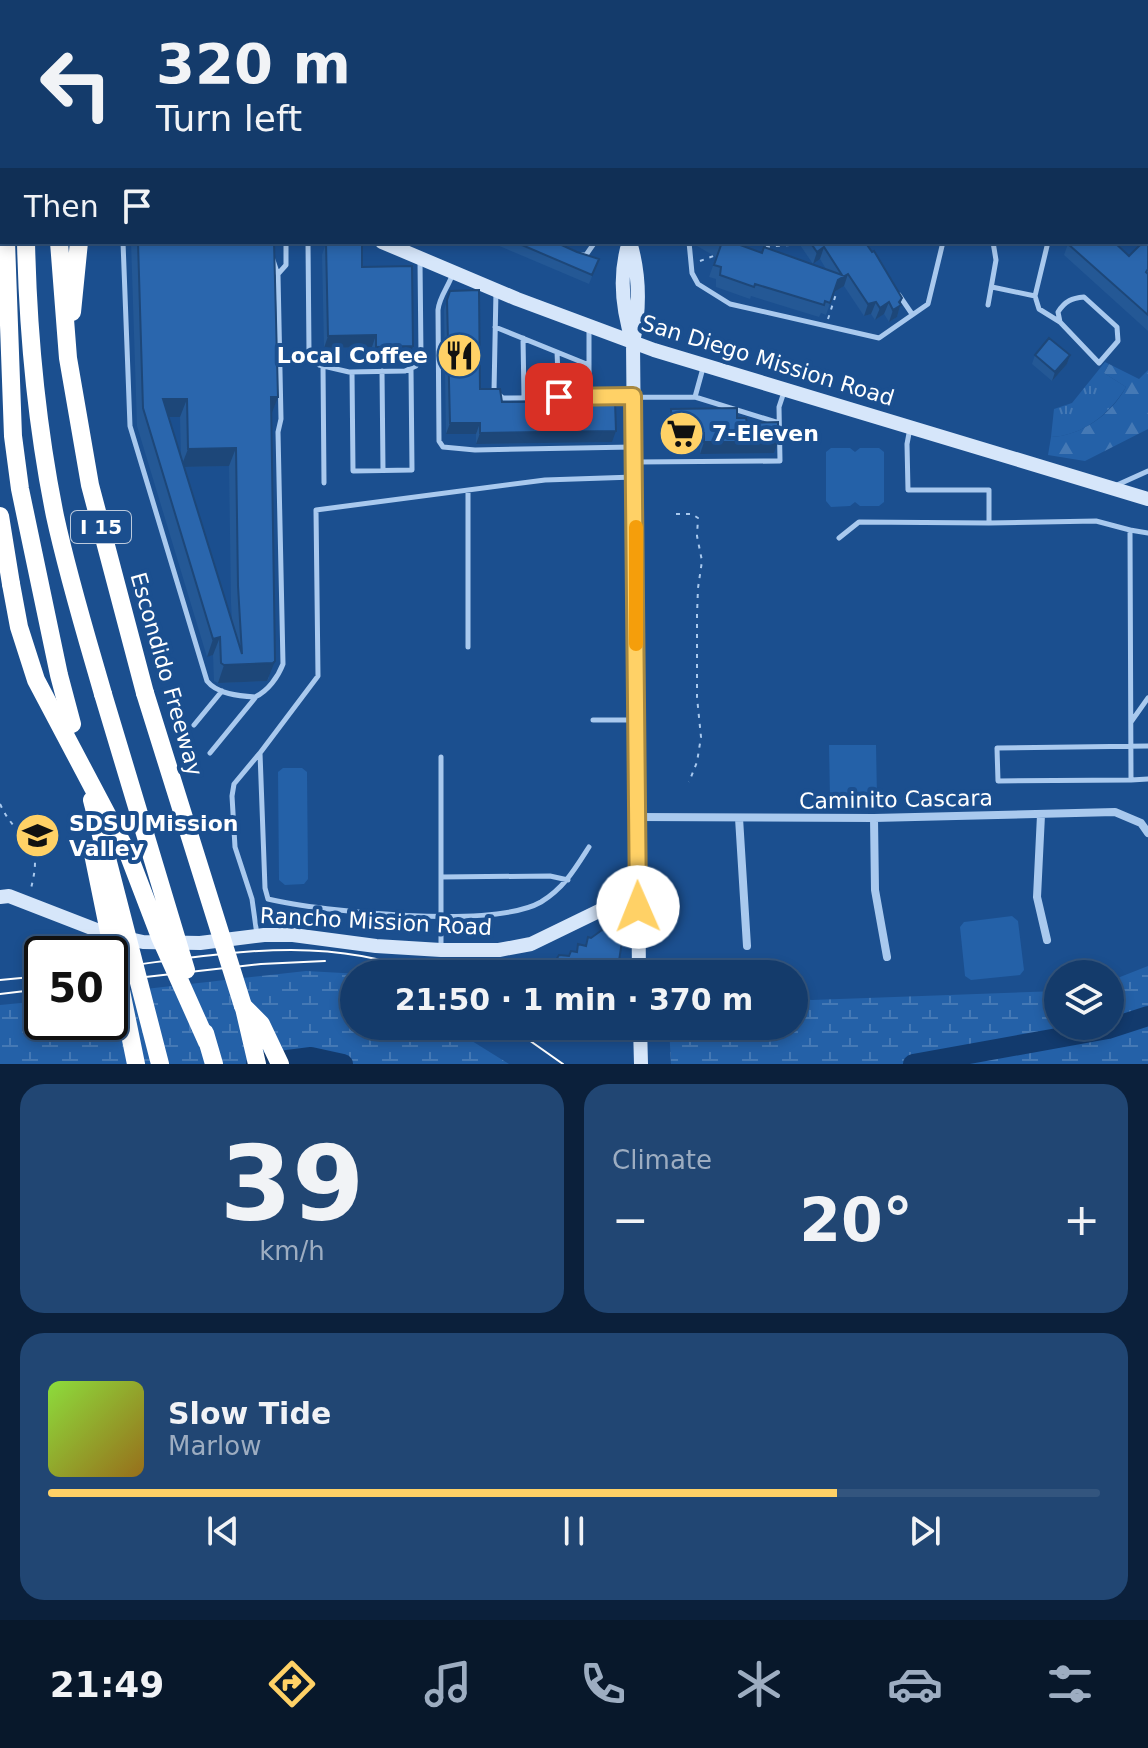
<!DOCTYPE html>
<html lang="en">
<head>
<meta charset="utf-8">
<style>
	body { margin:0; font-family:"DejaVu Sans",sans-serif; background:#214673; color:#f1f3f6; height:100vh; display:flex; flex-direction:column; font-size:30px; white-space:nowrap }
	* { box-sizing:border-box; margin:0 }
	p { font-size:26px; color:#9dadc1 }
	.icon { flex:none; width:44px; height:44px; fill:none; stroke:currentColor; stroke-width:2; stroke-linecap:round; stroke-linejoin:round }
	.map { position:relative; height:1064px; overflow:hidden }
	.drawer { display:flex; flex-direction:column; gap:20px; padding:20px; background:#0b203b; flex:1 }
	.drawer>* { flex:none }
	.top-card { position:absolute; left:0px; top:0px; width:1148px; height:244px; box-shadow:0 4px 12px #0003,0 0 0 2px #33557e; background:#143b6b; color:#f1f3f6; overflow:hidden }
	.fabs { position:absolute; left:1044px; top:960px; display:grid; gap:16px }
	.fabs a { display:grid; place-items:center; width:80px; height:80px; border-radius:50%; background:#143b6b; box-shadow:0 4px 12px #0003,0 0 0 2px #33557e; font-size:40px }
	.speed { position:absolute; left:24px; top:936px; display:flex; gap:16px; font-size:40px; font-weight:700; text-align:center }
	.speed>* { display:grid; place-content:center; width:104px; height:104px; border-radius:50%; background:#143b6b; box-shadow:0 4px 12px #0003,0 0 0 2px #33557e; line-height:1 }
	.speed .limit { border:4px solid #111; border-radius:12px; background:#fff; color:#111 }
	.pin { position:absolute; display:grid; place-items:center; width:68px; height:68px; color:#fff; margin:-34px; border-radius:16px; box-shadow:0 4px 12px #0006 }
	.me { position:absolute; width:88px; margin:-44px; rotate:359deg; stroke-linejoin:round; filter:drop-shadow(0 0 6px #0008) }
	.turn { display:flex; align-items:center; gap:28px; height:168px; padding:0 24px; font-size:36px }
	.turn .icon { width:104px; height:104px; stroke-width:2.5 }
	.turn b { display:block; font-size:56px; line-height:68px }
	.then { display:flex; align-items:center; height:76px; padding:0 24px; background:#0003; gap:16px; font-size:30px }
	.big { font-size:60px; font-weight:800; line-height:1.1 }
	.drawer .widget { flex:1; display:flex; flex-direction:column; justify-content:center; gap:12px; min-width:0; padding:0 28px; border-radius:24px; background:#214673 }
	.drawer .dial { align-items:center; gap:0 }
	.dial b { font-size:104px; line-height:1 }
	.song { display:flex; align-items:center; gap:24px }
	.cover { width:96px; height:96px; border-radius:12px; background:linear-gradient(135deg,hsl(90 70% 55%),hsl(40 70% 35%)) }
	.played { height:8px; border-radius:4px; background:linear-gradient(90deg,#ffd166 75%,#33557e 75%) }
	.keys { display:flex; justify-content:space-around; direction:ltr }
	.heat { display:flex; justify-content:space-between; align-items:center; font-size:44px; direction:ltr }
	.drawer .tiles { flex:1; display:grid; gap:20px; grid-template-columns:1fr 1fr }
	.widget:last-child { grid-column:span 2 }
	.trip { position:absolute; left:340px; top:960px; width:468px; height:80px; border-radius:40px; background:#143b6b; box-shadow:0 4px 12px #0003,0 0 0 2px #33557e; font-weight:800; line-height:80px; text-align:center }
	.tabs { display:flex; height:128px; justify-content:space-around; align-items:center; background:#08182b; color:#9dadc1 }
	.tabs .icon { width:56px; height:56px }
	.tabs .active { color:#ffd166 }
	.tabs b { font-size:36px; color:#f1f3f6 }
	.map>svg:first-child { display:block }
	.grass { fill:url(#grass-tufts) }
	.forest { fill:url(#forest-firs) }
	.wetland { fill:url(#wetland-marsh) }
	.green { fill:#2461a8 }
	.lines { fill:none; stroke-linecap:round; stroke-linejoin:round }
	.river { stroke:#123a6d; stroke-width:20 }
	.path { stroke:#a9c9ee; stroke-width:2; stroke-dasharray:4 6; stroke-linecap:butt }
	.lane { stroke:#a9c9ee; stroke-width:5 }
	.street { stroke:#a9c9ee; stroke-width:8 }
	.secondary { stroke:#d6e6fa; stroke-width:14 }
	.highway { stroke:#fff; stroke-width:18 }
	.tram { stroke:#fff; stroke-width:2 }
	.highway-bridge { stroke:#fff; stroke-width:18 }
	.wall { fill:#245895; fill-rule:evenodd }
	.shaded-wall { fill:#1d4779 }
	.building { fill:#2a66ad; stroke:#1d4779; stroke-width:2; fill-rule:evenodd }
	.route-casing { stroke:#a68842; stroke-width:20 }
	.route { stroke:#ffd166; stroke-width:14 }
	.slow { stroke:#f59e0b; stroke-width:14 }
	.labels { text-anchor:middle; stroke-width:8; stroke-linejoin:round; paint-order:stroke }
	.shield { fill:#1b4f8f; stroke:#bbcadd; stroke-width:2 }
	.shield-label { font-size:20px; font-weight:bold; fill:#fff }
	.poi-label { font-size:22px; font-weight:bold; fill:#fff; stroke:#1b4f8f; text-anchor:start }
	.street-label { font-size:22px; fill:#fff; stroke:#1b4f8f }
</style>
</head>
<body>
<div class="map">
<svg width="1148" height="1064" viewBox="0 0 1148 1064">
	<defs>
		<pattern id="grass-tufts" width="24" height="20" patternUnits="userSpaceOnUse" patternTransform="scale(2)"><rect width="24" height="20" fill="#2461a8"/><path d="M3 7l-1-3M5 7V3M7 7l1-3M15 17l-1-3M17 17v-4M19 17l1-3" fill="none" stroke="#4579b5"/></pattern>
		<pattern id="forest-firs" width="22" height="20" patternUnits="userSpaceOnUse" patternTransform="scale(2)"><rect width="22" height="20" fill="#2461a8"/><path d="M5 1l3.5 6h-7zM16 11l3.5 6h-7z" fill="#4579b5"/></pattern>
		<pattern id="wetland-marsh" width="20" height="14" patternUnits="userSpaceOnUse" patternTransform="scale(2)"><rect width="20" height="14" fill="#2461a8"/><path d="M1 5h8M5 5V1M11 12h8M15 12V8" fill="none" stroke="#4579b5"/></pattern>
	</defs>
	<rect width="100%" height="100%" fill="#1b4f8f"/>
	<path class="grass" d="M1105,362L1109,364L1104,373L1126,387C1110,414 1082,436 1051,437L1054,409L1072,403Z"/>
	<path class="forest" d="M1109,364L1139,379L1148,370V429L1085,461L1048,455L1051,437C1081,436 1112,414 1126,387L1104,373Z"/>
	<path class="wetland" d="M1148,966V1064H671L669,1026H794V998L812,1000L1058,991V1026H1110V981Z
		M306,971L361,974H354V1026H434L459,1033L509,1064H0V1005L42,1001V1022H110V993Z"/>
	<path class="green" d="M831,448H850L855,452L860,448H879L884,452V502L879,506H860L855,502L850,506L831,507L826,501V452Z
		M829,745H876L877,797L830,798Z
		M283,768H302L307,772L308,879L304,884L285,885L279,880L278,772Z
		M1012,916L1018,921L1024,970L1020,975L971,980L965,976L960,927L964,922Z"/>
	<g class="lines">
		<path class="river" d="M256,1064L311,1057L343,1064
			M913,1064L1108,1029L1148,1016"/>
		<path class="path" d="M760,242L761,247L791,245V242
			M741,245L748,243
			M700,261L716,255
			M828,319L836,294L834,291
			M676,514H692L698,518L697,536L702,561L698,588L697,614V697L701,737L697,762L689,782
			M0,804C20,847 46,834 30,892"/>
		<path class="lane" d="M261,0L262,2
			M600,0L601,2
			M637,0V2
			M986,0L989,2
			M1118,0L1119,2
			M898,2L899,0
			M1146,11H1148
			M1146,143H1148
			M1146,174L1148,176
			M1146,218L1148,219
			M123,242L130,426L207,681C217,694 239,696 255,697C268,691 278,677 283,664L278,432L281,419L278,275L272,257
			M173,242L228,244
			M308,242L309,352L319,365L349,372L405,371L416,366L421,356L420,261
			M689,242L692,273L698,284L730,304L879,338L928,304L943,242
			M582,255H586L595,242
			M453,273C449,286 439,297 438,310L439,441L443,447L475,450L633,447
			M278,274L286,265V242
			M992,287L1035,296L1039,309L1060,322
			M496,291L494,391L503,398L695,397
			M899,295L912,314
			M1035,296L1048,242
			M1084,297L1117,327L1118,341L1099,363L1060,322L1058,312C1065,301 1072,298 1084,297Z
			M988,305L996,260L993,242
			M495,327L589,365
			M589,328V397
			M523,338L524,397
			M557,352L559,397
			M323,365L324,483
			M703,368L695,397L779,423
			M382,371L383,470
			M352,372L353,471L412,470L411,369
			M636,462L780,461L779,407L784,392
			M1117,485L1148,471
			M468,491V647
			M989,523L1096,521L1130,530L1131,780L1148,779
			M1130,530L1148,533
			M839,538L859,522L989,523V490H908L907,444L910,428
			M593,720H636
			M1131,722L1148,698
			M194,725L222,691
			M210,753L255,698
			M1131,780L998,781L997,748L1148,746
			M589,847C575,869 564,888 541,902C494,929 322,912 268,899L265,888L260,753L318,676L316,510L545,480L634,477
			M441,877L550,876L568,880
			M257,935L252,899L235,847L232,796L234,784L259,754
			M441,949V757"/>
		<path class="street" d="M433,0V2
			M1041,815L1037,897L1047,940
			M637,817L874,818L1115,812L1141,823L1148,833
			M739,818L747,946
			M874,818L875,890L887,957
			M516,974L545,964"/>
		<path class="secondary" d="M944,2L945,0
			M0,119H2
			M382,242L517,299L654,350L1148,499
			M629,242C618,276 622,309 633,343C640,309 640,275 630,242
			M633,343L639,974
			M0,897L9,896L107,934L143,942L200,943L264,935H293L376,946L441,950H499L531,944L601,910L638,907
			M640,1026L641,1064"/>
		<path class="highway" d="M25,2L26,0
			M70,2V0
			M104,2L105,0
			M6,242L13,436L20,489L59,675L72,724
			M26,242C28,333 37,427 55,516C68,576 86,635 103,694
			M59,242L68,358L90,485L145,693
			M72,312L79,242
			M0,516L11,584
			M243,1006L261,1024L280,1064
			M244,1008L257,1064"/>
		<path class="tram" d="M110,968C218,955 321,932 425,974
			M0,980L42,976
			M110,981L261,964L325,961
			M0,994L42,989
			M509,1026L563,1064"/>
		<path class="highway-bridge" d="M11,584L19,627L36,680L129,856L160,937L207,1042
			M145,693L243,1006
			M103,694L186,970
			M92,800L160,1064
			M92,849L136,1064
			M205,1033L214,1064"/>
	</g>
	<path class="wall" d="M312,0H420L419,2H311Z
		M996,0H1090L1092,2H1000Z
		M1148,237V331L1064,255L1068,244L1129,256Z
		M131,242H160V245L271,415L269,678L267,681L218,683L214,681L213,655L207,657L137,426ZM168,417H180L181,458ZM229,466L231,603L232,623L184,467Z
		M490,242H555L577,252L599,259L589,284Z
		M698,242H732L762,253L826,269L820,259L813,264L798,242H865L902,298L897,317L889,322L884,314L875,320L871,314L864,316L844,286L834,292L826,315L821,313L819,317L751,296L750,299L716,287V279L709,277L716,257L697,246Z
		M326,243L362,267L409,358L372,359V347L324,348L322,255Z
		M450,291L480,389L502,402L612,442L476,444V434H446L444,310Z
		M1035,355H1070L1067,364L1052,381L1032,364Z
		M671,409L737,418L747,423L774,453L700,454V444L668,445L667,420Z"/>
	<path class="shaded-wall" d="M643,0H821L642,1Z
		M1146,45H1148V57H1146Z
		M824,247L820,259L813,264L817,252Z
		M848,274L844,286L834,292L838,280Z
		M902,298L897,317L889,322L893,310Z
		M876,302L871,314L864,316L868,304Z
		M889,302L884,314L875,320L880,308Z
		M376,335L372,347L324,348L328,336Z
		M413,346L409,358L372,359L376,347Z
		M1070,355L1067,364L1052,381L1055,372Z
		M271,397H278L271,415Z
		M163,399H187L180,417H156Z
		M450,423H480L476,434H446Z
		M616,431L612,442L476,444L480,433Z
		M704,433L700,444L668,445L672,434Z
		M704,442H778L774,453L700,454Z
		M236,448L229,466L181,467L188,449Z
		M220,637L213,655L207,657L213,639Z
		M275,661L267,681L218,683L224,665Z"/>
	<path class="building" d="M368,0H420L419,2H375Z
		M1021,0H1090L1092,1L1029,2L1026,0L1024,2Z
		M1146,17H1148V45H1146Z
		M1148,237V269L1146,272L1148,274V315L1068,244L1070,242H1114L1129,256L1143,242H1146V239Z
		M138,242H160V245L274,242L278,397H271L275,661L273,663L224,665L221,663L220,637L213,639L143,408ZM163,399H187L188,449L236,448L238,586L242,654Z
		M362,242V267L412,266L413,346L376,347V335L328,336L326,243Z
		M515,242H555L577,252L599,259L592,275Z
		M715,242H732L762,253L764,247L842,275L824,247L817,252L810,242H865L872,252L874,251L902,298L899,302L901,305L893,310L889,302L880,308L876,302L868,304L848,274L838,280L830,303L825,301L824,305L755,284L754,287L720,275L721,267L714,265L721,245Z
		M479,290L480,389H500L502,402L615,401L616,431L480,433V423H450L447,300L450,291Z
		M1049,338L1070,355L1055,372L1035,355Z
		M737,408V418H746L747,423L778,422V442H704V433L672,434L671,409Z
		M602,930L623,935L617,974H540L543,962L556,960L559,955L569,956L571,951L577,952L578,944L586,946L588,937L591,938Z"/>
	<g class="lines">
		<defs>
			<path id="route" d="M559,397L633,396L638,907"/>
		</defs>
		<use href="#route" class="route-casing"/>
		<use href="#route" class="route"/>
		<path class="slow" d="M636,527V644"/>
	</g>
	<defs>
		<symbol id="restaurant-disc" viewBox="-11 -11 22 22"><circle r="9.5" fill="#ffd166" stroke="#1b4f8f"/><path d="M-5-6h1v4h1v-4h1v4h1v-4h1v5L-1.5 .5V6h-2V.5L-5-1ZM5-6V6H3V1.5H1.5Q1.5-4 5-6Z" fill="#111"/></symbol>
		<symbol id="supermarket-disc" viewBox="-11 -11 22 22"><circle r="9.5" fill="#ffd166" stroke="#1b4f8f"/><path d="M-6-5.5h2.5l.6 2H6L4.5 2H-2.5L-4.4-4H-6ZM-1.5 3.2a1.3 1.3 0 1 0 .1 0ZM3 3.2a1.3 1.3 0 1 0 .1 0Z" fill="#111"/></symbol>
		<symbol id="university-disc" viewBox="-11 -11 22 22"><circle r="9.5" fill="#ffd166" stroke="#1b4f8f"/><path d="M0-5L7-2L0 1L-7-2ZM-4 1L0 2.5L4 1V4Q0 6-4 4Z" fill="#111"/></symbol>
	</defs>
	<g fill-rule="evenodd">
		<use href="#restaurant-disc" x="434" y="330" width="51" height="51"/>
		<use href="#supermarket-disc" x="656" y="408" width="51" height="51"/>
		<use href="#university-disc" x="12" y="810" width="51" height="51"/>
	</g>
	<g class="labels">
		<rect class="shield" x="71" y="511" width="60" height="32" rx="6"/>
		<g class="shield-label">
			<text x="101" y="534">I 15</text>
		</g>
		<g class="poi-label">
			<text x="428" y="363" text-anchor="end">Local Coffee</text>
			<text x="712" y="441">7-Eleven</text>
			<text x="69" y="831">SDSU Mission<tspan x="69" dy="25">Valley</tspan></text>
		</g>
		<g class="street-label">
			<text transform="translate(768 360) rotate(17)" y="8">San Diego Mission Road</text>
			<text transform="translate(167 674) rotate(74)" y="8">Escondido Freeway</text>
			<text transform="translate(896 799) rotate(-1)" y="8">Caminito Cascara</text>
			<text transform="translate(376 921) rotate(3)" y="8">Rancho Mission Road</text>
		</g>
	</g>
</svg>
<div class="fabs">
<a><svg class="icon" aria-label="layers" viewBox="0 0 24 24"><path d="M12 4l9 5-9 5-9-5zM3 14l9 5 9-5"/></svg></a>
</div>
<div class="speed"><div class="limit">50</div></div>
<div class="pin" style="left:559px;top:397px;background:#d93025"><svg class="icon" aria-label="arrive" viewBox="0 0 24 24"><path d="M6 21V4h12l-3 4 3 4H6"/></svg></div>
<svg class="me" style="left:638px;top:907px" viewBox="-20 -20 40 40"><circle r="19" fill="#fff"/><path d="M0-13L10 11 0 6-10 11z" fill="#ffd166"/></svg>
<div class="trip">21:50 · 1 min · 370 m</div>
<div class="top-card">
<div class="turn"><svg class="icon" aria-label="left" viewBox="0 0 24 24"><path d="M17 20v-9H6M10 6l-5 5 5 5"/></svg><div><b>320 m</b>Turn left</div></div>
<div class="then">Then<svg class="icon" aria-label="arrive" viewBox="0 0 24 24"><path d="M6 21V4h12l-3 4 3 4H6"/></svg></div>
</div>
</div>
<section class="drawer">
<div class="tiles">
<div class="widget dial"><b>39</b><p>km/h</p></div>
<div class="widget"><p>Climate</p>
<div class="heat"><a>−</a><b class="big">20°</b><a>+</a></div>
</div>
<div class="widget">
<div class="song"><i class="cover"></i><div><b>Slow Tide</b><p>Marlow</p></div></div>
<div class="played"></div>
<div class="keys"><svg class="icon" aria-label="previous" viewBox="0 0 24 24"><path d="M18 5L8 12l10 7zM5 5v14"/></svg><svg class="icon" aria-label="pause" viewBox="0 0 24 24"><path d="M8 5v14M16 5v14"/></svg><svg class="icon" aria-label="next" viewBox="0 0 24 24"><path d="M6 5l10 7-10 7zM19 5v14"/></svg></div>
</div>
</div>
</section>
<nav class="tabs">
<b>21:49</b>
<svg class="icon active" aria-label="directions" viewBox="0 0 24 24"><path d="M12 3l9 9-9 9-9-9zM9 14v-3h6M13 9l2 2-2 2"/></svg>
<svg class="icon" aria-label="music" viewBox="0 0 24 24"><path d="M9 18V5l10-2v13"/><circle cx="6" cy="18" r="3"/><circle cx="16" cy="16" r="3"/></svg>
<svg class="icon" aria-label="phone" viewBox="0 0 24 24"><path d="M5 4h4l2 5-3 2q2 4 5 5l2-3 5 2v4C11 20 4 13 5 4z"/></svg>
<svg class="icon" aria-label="climate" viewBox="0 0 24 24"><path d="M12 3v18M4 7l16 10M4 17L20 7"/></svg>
<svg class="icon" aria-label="car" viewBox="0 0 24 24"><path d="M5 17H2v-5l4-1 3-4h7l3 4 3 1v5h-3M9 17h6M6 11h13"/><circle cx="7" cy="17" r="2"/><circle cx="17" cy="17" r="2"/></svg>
<svg class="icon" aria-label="filters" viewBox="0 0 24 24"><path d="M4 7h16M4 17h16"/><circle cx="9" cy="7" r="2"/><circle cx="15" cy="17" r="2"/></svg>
</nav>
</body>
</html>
